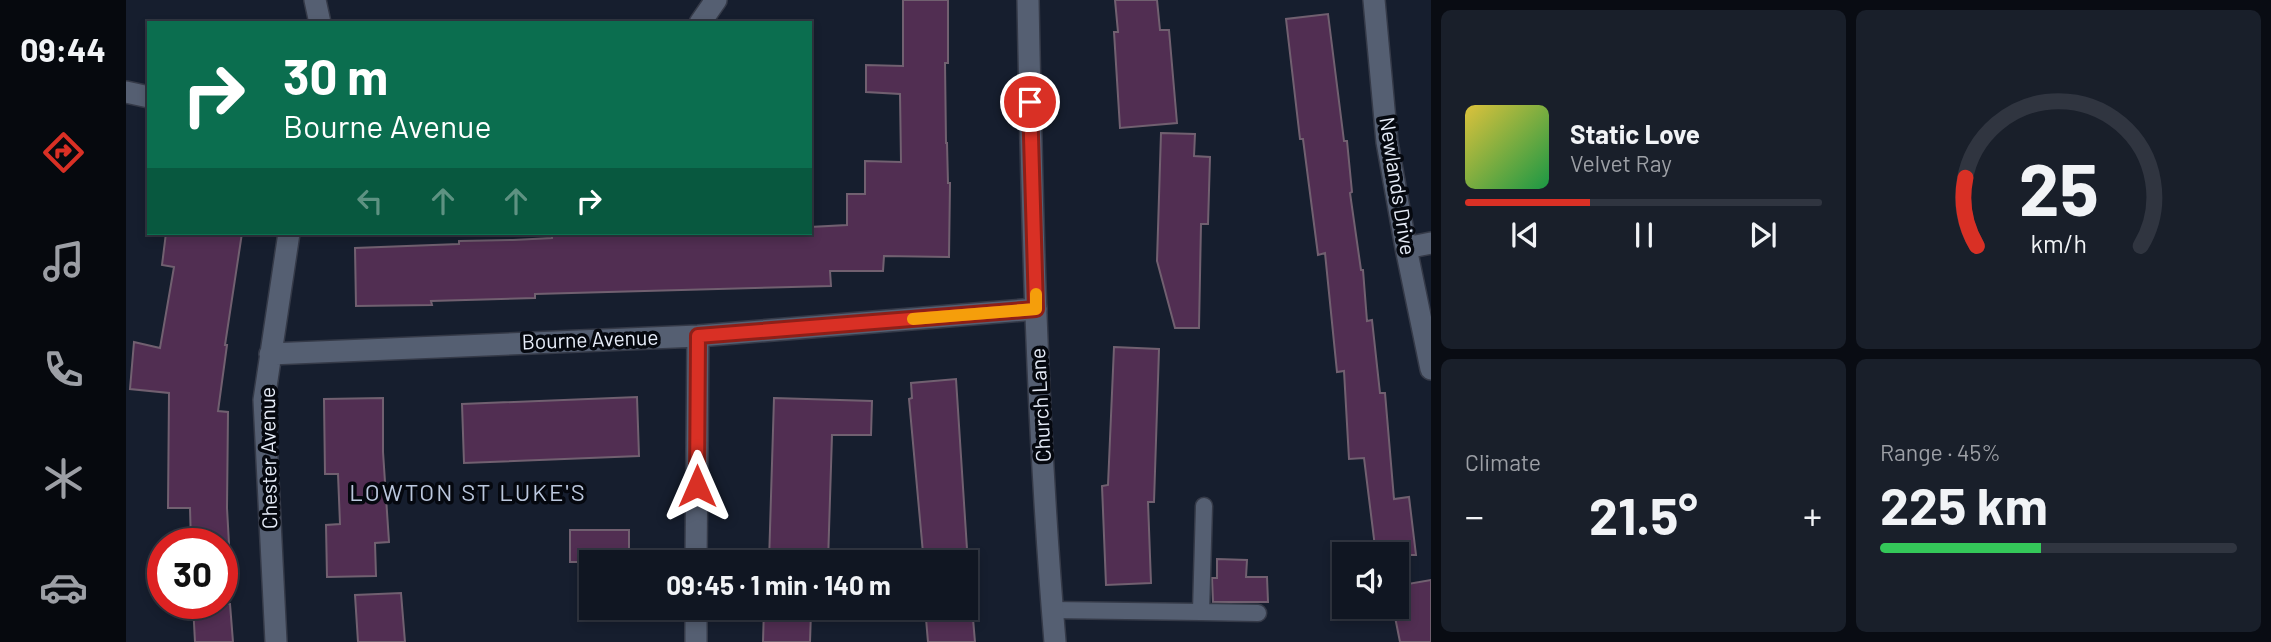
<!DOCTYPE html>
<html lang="en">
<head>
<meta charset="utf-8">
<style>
	body { margin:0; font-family:Barlow,sans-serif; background:#191f2a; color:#f1f3f6; height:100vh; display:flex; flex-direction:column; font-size:26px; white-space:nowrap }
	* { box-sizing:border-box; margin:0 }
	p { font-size:23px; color:#9c9fa5 }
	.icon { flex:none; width:38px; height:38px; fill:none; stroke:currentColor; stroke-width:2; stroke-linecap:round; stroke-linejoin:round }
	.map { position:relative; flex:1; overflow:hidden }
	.panel { display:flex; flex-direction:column; gap:10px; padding:10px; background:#090c13; width:840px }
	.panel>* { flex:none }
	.guide { position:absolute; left:21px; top:21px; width:665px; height:214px; border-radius:0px; box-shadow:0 4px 10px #0003,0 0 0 2px #303540; background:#0b6e4f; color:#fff; overflow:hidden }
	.fabs { position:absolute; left:1206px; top:542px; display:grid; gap:14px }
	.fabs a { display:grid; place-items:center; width:77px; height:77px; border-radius:0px; background:#101622; box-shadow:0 4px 10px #0003,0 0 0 2px #303540; font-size:35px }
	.speed { position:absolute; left:21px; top:528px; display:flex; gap:14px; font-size:35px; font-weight:700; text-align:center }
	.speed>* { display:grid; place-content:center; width:91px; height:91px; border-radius:50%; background:#101622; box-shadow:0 4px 10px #0003,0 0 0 2px #303540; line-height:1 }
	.speed .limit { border:10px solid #d22; background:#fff; color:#111 }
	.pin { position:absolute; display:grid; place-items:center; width:60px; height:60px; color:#fff; margin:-30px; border:4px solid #fff; border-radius:50%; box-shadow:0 2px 7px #0007 }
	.me { position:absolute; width:77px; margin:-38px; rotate:0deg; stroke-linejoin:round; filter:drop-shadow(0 0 5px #0008) }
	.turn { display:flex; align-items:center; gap:24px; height:147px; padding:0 21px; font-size:32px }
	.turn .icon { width:91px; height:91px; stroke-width:2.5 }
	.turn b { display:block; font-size:49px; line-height:60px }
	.lanes { display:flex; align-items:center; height:66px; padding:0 21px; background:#0003; justify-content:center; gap:35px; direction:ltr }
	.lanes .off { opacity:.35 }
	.big { font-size:52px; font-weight:700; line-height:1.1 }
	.panel .card { flex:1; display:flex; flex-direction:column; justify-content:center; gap:10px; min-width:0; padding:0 24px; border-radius:10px; background:#191f2a }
	.panel .dial { align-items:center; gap:0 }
	.dial svg { height:182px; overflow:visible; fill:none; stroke:#303540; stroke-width:7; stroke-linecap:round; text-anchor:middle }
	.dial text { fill:#f1f3f6; stroke:none }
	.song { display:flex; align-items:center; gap:21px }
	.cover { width:84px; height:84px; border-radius:10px; background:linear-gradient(135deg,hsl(50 70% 55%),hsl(140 70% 35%)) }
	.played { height:7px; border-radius:4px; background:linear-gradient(90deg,#d93025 35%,#303540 35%) }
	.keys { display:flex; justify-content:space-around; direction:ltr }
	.heat { display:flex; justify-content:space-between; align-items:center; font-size:38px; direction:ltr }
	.charge { height:10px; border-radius:5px; background:linear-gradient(90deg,#34c759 45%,#303540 0) }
	.panel .tiles { flex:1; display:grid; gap:10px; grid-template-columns:repeat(2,1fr) }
	.trip { position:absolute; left:453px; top:550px; width:399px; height:70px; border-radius:0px; background:#101622; box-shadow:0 4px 10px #0003,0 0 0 2px #303540; font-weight:700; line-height:70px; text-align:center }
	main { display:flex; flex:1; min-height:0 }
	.tabs { display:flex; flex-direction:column; width:126px; justify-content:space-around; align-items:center; background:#06090e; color:#9c9fa5 }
	.tabs .icon { width:49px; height:49px }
	.tabs .on { color:#d93025 }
	.tabs b { font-size:32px; color:#f1f3f6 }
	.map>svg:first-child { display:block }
	.building { fill:#512e52; stroke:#716070; stroke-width:2 }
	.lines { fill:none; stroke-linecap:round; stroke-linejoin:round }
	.lane-casing { stroke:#353a48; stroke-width:19 }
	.street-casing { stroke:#353a48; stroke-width:24 }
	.secondary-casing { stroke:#353a48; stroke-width:24 }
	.lane { stroke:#555f72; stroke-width:16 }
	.street { stroke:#555f72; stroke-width:21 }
	.secondary { stroke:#555f72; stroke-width:21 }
	.route-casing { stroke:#8d1f18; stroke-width:18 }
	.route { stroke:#d93025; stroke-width:12 }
	.slow { stroke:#f59e0b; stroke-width:12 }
	.labels { text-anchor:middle; stroke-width:7; stroke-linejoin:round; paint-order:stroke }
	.street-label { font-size:21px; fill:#e7edf9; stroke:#05080f }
	.quarter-label { font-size:24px; letter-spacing:2px; fill:#bbc7dd; stroke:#05080f }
</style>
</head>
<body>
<main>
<nav class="tabs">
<b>09:44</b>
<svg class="icon on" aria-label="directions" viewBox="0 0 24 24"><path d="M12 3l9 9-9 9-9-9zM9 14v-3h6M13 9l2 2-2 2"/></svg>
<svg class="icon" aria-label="music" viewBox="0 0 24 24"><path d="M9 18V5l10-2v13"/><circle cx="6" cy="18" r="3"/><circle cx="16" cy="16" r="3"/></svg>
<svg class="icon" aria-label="phone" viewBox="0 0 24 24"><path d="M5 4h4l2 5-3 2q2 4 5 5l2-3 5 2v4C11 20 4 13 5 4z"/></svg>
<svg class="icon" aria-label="climate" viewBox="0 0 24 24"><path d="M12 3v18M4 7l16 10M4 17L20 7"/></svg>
<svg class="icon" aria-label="car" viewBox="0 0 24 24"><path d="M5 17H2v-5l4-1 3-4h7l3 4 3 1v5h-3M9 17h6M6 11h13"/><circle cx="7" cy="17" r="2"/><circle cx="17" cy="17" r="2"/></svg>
</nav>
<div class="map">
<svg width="1305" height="642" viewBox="0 0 1305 642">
	<rect width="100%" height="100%" fill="#161e2e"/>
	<path class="building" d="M777,0H822V63H819L820,143H821L822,183H824L823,257L758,256L757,271H704L705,286L409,294V298L305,301L306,305L230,306L229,248L333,244V241L387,240L426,238V235L480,233H684V227L721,225V194H739V161L775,162L774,94L740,92V65L777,66Z
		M989,0H1031L1034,30H1043L1051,123L994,128L988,32H992Z
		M1202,14L1218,141H1221L1226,192L1224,193L1235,270H1237L1241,321L1246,320L1254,393H1259L1268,499L1283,497L1290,555H1250L1238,458L1223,459L1218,371L1211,372L1199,253L1192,255L1177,139H1174L1160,19Z
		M1035,133L1069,134L1068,156L1084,157L1082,224H1075L1073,328H1049L1031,261Z
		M40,233H116L99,345H101L92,411L102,412L101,508L103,544H65L64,508H42L43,393L4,389L8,342L34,348L48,267L36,265Z
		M988,347L1033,349L1028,502H1022L1025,583L980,585L976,486L982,485Z
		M830,379L841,549L797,553L783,399L786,398L785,383Z
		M511,397L513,456L338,463L336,404Z
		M257,398V452L263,542L249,543L250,576L201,577L200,525L214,524L212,474H199L198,399Z
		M648,398L746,401L745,435H706L702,562H643Z
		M444,530H503V562H444Z
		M1091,559L1121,560L1120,577H1141L1142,602H1087L1086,578H1091Z
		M1305,580V642H1274L1267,607H1270V586Z
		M275,593L279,642H232L229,595Z
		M67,604H104L107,642H69Z
		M638,607H697V613L685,612L684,642H637Z
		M799,607H846L849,642H802Z"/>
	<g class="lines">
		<defs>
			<path id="lane" d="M926,610L1075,612L1078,506
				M1075,612L1132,613"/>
			<path id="street" d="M189,0L194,23
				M1248,0L1261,142L1280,248L1305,369
				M574,23L590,0
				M0,92L23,97
				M1280,248L1305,243
				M144,354L572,336L910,309
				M570,562L572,336
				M150,642L138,400L163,233
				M570,642V607"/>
			<path id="secondary" d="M902,0C906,214 911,429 929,642"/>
		</defs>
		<use href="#lane" class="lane-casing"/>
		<use href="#street" class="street-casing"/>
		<use href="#secondary" class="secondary-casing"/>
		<use href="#lane" class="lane"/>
		<use href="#street" class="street"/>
		<use href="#secondary" class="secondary"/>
	</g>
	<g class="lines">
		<defs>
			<path id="route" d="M571,486L572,336L910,309L904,102"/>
		</defs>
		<use href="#route" class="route-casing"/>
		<use href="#route" class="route"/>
		<path class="slow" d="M787,319L910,309V294"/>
	</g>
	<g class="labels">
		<g class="street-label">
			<text transform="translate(1271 186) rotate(81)" y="7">Newlands Drive</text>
			<text transform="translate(464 340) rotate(-2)" y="7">Bourne Avenue</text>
			<text transform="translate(915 405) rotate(-93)" y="7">Church Lane</text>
			<text transform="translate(143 458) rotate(-91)" y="7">Chester Avenue</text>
		</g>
		<g class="quarter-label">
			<text x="342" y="501">LOWTON ST LUKE'S</text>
		</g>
	</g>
</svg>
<div class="fabs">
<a><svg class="icon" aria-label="sound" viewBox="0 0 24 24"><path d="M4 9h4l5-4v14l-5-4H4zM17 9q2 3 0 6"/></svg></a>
</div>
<div class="speed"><div class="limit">30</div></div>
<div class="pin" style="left:904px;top:102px;background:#d93025"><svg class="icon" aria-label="arrive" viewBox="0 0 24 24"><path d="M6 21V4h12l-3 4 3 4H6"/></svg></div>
<svg class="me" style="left:571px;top:486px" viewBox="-20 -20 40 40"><path d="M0-17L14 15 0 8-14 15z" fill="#d93025" stroke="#fff" stroke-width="4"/></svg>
<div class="trip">09:45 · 1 min · 140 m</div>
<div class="guide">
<div class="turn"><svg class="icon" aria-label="right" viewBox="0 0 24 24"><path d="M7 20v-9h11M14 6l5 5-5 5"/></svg><div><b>30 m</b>Bourne Avenue</div></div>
<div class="lanes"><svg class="icon off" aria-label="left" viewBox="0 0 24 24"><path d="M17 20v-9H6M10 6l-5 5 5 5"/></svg><svg class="icon off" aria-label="ahead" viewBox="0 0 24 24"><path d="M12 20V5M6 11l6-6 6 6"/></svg><svg class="icon off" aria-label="ahead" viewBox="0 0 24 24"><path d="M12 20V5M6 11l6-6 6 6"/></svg><svg class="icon" aria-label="right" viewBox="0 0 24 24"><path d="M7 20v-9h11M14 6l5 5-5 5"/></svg></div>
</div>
</div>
<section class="panel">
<div class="tiles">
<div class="card">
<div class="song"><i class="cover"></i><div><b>Static Love</b><p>Velvet Ray</p></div></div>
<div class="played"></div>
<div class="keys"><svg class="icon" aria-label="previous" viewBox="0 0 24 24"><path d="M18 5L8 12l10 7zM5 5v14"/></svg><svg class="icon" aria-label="pause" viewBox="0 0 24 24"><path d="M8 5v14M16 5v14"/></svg><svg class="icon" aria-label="next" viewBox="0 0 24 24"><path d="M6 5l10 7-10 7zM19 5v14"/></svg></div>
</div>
<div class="card dial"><svg viewBox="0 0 100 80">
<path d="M14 69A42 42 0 1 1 86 69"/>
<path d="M14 69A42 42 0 0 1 9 39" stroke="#d93025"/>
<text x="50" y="56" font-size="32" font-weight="700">25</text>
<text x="50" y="72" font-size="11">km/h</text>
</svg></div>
<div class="card"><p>Climate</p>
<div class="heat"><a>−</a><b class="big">21.5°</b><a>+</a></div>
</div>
<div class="card"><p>Range · 45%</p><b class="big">225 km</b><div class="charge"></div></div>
</div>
</section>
</main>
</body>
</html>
